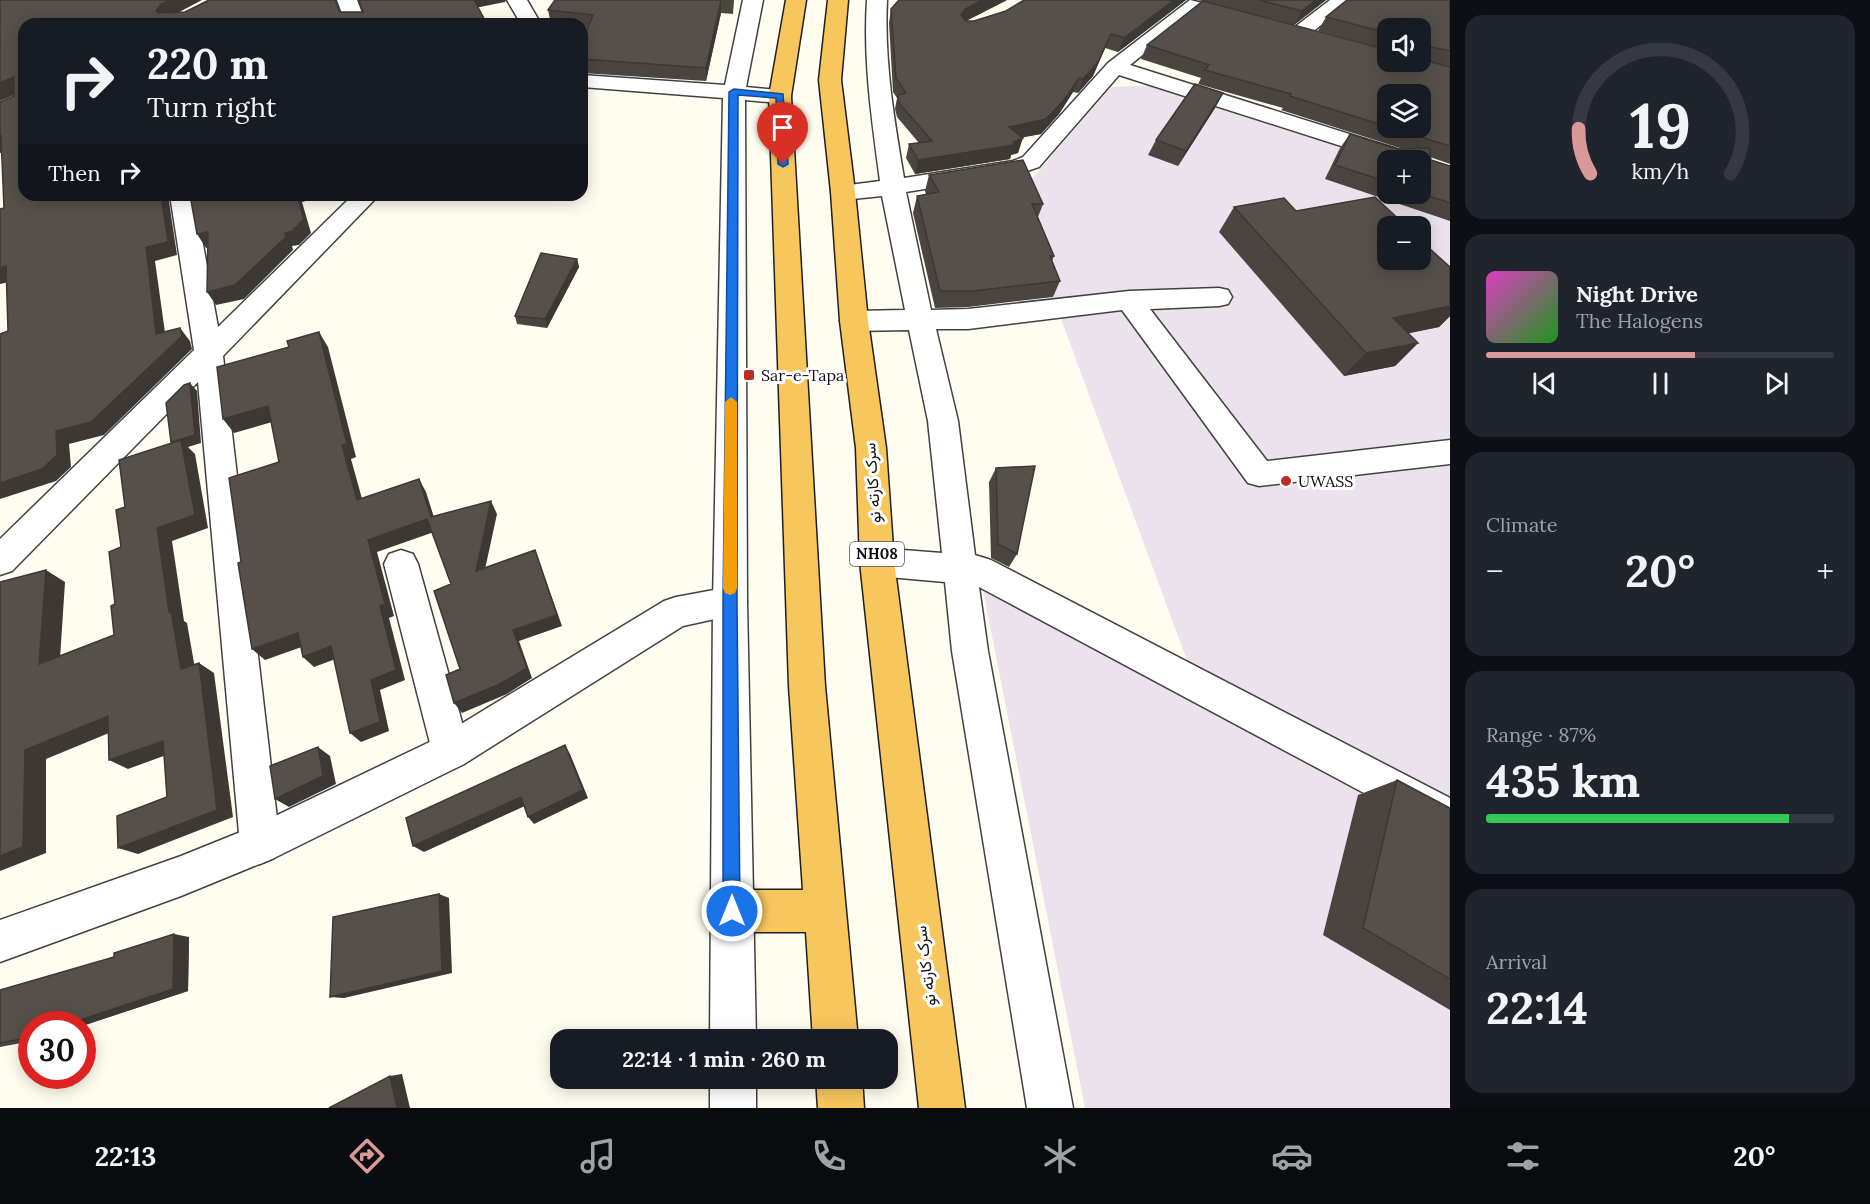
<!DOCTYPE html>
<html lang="en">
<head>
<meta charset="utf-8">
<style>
	body { margin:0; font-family:Lora,Vazirmatn,serif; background:#20242c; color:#f1f3f6; height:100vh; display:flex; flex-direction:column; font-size:22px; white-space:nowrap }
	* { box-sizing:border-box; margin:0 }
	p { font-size:20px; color:#9ea1a6 }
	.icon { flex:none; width:33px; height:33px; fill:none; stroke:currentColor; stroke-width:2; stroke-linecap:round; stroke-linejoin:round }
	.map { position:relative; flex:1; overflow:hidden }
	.drawer { display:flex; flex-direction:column; gap:15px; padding:15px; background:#0d0f14; width:420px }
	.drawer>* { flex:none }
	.guide { position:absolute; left:18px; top:18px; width:570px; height:183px; border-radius:18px; box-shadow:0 3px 15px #0003; background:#171b24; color:#f1f3f6; overflow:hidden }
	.tools { position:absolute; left:1377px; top:18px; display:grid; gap:12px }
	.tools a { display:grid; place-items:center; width:54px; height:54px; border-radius:12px; background:#171b24; box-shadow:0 3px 15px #0003; font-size:30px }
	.speed { position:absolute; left:18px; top:1011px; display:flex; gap:12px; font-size:30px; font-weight:700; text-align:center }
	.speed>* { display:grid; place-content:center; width:78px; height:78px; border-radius:50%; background:#171b24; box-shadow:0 3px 15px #0003; line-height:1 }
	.speed .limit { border:9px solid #d22; background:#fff; color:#111 }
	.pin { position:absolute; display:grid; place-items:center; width:51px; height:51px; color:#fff; margin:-62px -26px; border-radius:50% 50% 50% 0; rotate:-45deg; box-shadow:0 0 6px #0007 }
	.pin .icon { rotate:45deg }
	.me { position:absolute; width:66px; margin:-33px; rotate:0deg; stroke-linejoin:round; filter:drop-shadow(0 0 4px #0008) }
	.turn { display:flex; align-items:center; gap:21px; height:126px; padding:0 30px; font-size:27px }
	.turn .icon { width:78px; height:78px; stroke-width:2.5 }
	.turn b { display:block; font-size:42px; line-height:51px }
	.then { display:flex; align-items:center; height:57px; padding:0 30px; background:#0003; gap:12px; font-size:22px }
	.big { font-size:45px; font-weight:800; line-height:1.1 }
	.drawer .widget { flex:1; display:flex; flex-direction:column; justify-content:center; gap:9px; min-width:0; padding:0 21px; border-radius:18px; background:#20242c }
	.drawer .dial { align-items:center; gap:0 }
	.dial svg { height:156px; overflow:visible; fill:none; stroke:#363941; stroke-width:7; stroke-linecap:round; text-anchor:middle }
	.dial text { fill:#f1f3f6; stroke:none }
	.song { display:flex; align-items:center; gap:18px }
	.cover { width:72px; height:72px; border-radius:9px; background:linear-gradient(135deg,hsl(310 70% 55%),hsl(120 70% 35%)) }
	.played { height:6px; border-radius:3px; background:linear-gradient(90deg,#da9998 60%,#363941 60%) }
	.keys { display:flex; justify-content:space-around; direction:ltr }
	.heat { display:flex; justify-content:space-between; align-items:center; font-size:33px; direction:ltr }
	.charge { height:9px; border-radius:4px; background:linear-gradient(90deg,#34c759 87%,#363941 0) }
	.trip { position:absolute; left:550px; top:1029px; width:348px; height:60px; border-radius:18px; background:#171b24; box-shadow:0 3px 15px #0003; font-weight:800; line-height:60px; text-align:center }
	.tabs { display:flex; height:96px; justify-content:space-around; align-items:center; background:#090b0e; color:#9ea1a6 }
	.tabs .icon { width:42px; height:42px }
	.tabs .selected { color:#da9998 }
	.tabs b { font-size:27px; color:#f1f3f6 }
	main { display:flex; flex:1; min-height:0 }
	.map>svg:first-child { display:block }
	.industrial { fill:#ece2ed; fill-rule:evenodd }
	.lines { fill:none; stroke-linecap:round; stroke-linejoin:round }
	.minor-casing { stroke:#414141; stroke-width:3 }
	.tertiary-casing { stroke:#414141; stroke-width:3 }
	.trunk-casing { stroke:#1f1f1f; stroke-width:3 }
	.minor { fill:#fff; fill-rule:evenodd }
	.tertiary { fill:#fff; fill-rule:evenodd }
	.trunk { fill:#f7c75d; fill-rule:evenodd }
	.wall { fill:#4b4540; fill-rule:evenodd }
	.shaded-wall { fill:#3d3834 }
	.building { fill:#57504a; stroke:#3d3834; stroke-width:1.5 }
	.route { fill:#1a73e8; stroke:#114b97; stroke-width:1.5 }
	.slow { fill:#f59e0b }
	.poi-dot { fill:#bf2a24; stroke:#fff; stroke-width:2 }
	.labels { text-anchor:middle; stroke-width:6; stroke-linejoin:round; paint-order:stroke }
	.shield { fill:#fff; stroke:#565656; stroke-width:1.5 }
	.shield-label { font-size:15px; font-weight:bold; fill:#0e0e0e }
	.poi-label { font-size:16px; fill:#0e0e0e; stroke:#fff; text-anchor:start }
	.street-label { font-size:16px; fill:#0e0e0e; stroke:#fff }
</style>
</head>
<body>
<main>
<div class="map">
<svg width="1450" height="1108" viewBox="0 0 1450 1108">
	<rect width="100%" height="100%" fill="#fffdef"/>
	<path class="industrial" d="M1156,85L1388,160V194H1420L1450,176V805L1188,663L1054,300L1023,189L1111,87ZM1388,226H1420V260H1388Z
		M979,570L1450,822V1108H1085Z"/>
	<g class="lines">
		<defs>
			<path id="minor" d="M337,0H357L366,24H346Z
				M507,0H527L541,24H521Z
				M743,0H763L746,87L788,91L791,96L788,101L780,103L745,100L747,602L756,1040H710L713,602L723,98L582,87V75L725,85Z
				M867,0H887C884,60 894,119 904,178L1013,161L1023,157L1108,63L1190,0L1245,14L1248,18L1245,22L1238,24L1196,12L1130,65L1416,155L1420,160L1388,161L1119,75L1039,167L1018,174L906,192L931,310L968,309L1129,291L1219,288L1228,290L1232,297L1228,304L1219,306L1150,309L1267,461L1450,440V464L1259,486L1248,483L1122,310L968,329H936L958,421L975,555L991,560L1450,798V839L979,587L988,651L1073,1108H1027L952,651L945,582L877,576L865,572L860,562L865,552L877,548L942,553L928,421L909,330L854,331L844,328L840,321L844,314L854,311L905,310L882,196L843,200L834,197L831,192L834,187L880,181C872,121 863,61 867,0Z
				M1330,0H1352L1305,38H1291L1288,34L1291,30Z
				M170,195H194L218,327L353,195H379L223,356L280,844L274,858L260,864L246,858L240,844L198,382L12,571L0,575V539L194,350Z
				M401,550L413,554L418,564L470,751L464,764L451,770L438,764L432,751L384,564L389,554Z
				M710,1078H756V1108H710Z"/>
			<path id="tertiary" d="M730,587L742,591L747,602L742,613L683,626L464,764L274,858L181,896L0,962V920L181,856L248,829L438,738L664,601L676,597Z"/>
			<path id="trunk" d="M786,0H806L791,96L825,686L858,1040H813L806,932H732L717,926L711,911L717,896L732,890H803L789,686L769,96Z
				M828,0H848L841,80L855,192L868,321L886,448L894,562L965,1108H919L860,562L856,448L840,321L831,192L819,80Z
				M816,1078H862L864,1108H818Z"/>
		</defs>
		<use href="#minor" class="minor-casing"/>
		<use href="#tertiary" class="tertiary-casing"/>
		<use href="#trunk" class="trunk-casing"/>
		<use href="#minor" class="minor"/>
		<use href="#tertiary" class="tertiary"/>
		<use href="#trunk" class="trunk"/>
	</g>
	<path class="wall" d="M555,0H734L733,14L721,13L706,81L582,73V41L587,28L582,27V24H551L548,10Z
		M899,0H1007L966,21H974L1186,0L1118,52L1105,48L1093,76L1078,93L1073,92L1059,114L1041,134L1022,137L1018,153L1011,155L1010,159L915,174L906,158L909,144L919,143L897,117L895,109L897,98L893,92L889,23L891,9Z
		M1196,0H1326L1294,25L1258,15L1420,62V28H1388V50L1318,31L1326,17L1450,0V164L1430,157L1431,160L1450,166V221L1325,179L1340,148L1350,134L1398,149H1403L1281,110L1283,108L1198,84L1201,78L1141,59L1147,45L1202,1ZM1388,94L1420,128H1388ZM1388,160H1420V194H1388Z
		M1223,93L1215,108L1178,166L1148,155L1156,140Z
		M929,175L1043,204L1038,217L1054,256L1052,261L1060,281L1053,297L968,307L935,308L913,213L917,196L926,194L925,191Z
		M1234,207L1296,211L1450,267V316L1439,327L1408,333L1418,343L1395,366L1344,376L1219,232Z
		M577,259L579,267L547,328L517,324L515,316Z
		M996,468L1017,554L1009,567L991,558L989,482Z
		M1397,780L1450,808V1010L1323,935L1358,795Z
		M189,937L188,991L82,1026V1024H32V1041L0,1047V990Z"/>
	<path class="shaded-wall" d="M169,0H202L168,18L164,24L156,11L161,4Z
		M473,0H506L505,2L475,8Z
		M721,0V13L706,81V68Z
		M983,0H1007L962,23L961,15L965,9Z
		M1174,0H1186L1118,52L1124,38Z
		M1316,0H1326L1294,25L1302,11Z
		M1111,34L1093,76L1078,93L1083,79Z
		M14,77L24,91L0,101V83Z
		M1079,78L1073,92L1059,114L1041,134L1005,141L1009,127Z
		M1223,93L1215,108L1178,166L1186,151Z
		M1,136L12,150L0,153V137Z
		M1023,138L1018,153L1011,155L1010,159L915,174L918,160L1013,142Z
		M161,195H168L177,255L155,261L167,347L156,334L146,247Z
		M297,195H330L302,202L311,233L299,245L292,246L293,250L244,299L216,305L207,292L285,233Z
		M208,232L217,245L206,248L197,234Z
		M577,259L579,267L547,328L545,319Z
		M6,266L18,280L0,284V268Z
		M1450,295V316L1439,327L1372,341L1393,318Z
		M180,328L190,341L192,349L104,435L69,444L71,467L56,481L0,499V483L56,431Z
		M319,332L328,347L356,457L351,459L366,513L357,500L342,445Z
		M1418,343L1395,366L1344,376L1366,353Z
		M190,383L197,391L201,443L188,447L195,454L208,528L172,541L184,621L187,623L197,680L181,669L169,612L157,528Z
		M268,406L279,420L234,433L223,419Z
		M419,479L426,492L438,530L431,517Z
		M491,501L497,514L482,583L476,571Z
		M427,519L434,532L377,552L394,616L389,618L405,680L380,690L389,731L361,742L350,733L371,680L380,606L368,540Z
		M535,550L562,626L519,641L532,678L507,694L462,713L454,703L513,630Z
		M46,570L65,582L59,674L39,664Z
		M298,633L310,644L265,660L252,649Z
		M331,646L341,657L314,667L303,657Z
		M199,663L214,673L233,817L138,854L118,848L217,810Z
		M108,716L126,726L46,759V853L0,871V856L25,750Z
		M163,741L180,750L128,769L109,760Z
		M565,745L570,754L588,798L534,824L528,817Z
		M318,747L330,756L336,784L289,807L275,799Z
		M521,797L527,805L424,852L413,846Z
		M439,894L449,898L452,973L344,998L330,997Z
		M174,934L189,937L188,991L82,1026V1024H68Z
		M402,1074L410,1108H397L390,1076Z"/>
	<path class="building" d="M0,0H169L161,4L156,11L159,13L185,12L209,0H335L340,12H363L359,0H474L487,24H24V195H161L168,242L146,247L156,334L180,328L182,336L91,422L56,431L57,455L42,469L0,483V334L8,331L6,266L0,268V209L4,208L1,136L0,137V102L14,96V77L0,83Z
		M555,0H721L706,68L582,59V41L593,15L548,10Z
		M899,0H983L965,9L961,15L966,21H974L1006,11L1024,0H1174L1124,38L1111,34L1098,62L1083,79L1079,78L1064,100L1046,119L1009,127L1023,138L1013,142L1014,145L918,160L909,144L932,141L899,103L898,95L906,93L896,78L891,9Z
		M1259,0H1316L1302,11Z
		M1347,0H1450V51L1427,46H1420V28H1388V33L1326,17Z
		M1203,1L1388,50V62H1420V59L1450,67V146L1391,128H1420V94H1388V127L1290,96L1291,94L1205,70L1209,65L1147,45Z
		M1195,84L1223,93L1186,151L1156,140Z
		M1350,134L1398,149L1429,148L1431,160L1450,166V203L1420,193V160H1388V182L1335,165Z
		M1023,160L1043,204H1032L1054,256H1050L1060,281L973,291H940L917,196L939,192L929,175Z
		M190,195H297L304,219L292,231L285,233L286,237L235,285L207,292L208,232L197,234Z
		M1375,197L1406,226H1388V260H1420V240L1450,267V306L1393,318L1418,343L1366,353L1234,207L1284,198L1296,211Z
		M541,253L577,259L545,319L515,316Z
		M319,332L347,444L342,445L357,500L419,479L431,517L491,501L476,571L535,550L557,615L513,630L527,668L500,684L454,703L446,675L460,669L434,591L451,584L427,519L368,540L385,604L380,606L396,670L371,680L380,722L350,733L331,646L303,657L298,633L252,649L238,563L241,562L229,478L279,462L268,406L223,419L217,367L289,347L287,341Z
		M190,383L195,435L171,442L166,403L184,385Z
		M181,440L195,515L157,528L169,612L171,611L181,669L199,663L217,810L118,848L117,816L167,797L163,741L109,760L108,716L25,750L23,847L0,856V582L46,570L39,664L114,635L111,606L115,604L109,552L121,547L116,510L125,507L119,460Z
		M1035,466L1017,554L998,544L996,468Z
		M565,745L583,790L528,817L521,797L413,846L406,818Z
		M318,747L323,776L275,799L270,766Z
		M1397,780L1450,808V979L1363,928Z
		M439,894L442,971L330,997L333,917Z
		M174,934L173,989L68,1024H32V1037L0,1043V990L114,957V953Z
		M390,1076L397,1108H329Z"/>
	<path class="route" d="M734,89L783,94L788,164L783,167L778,164L776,98L738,95L737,602L740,911L738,917L732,919L726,917L723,911V602L729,92Z"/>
	<path class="slow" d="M731,397L737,402V588L735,593L730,595L725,593L723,588L725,402Z"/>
	<g class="poi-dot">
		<rect x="743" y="369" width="12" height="12" rx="3"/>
		<circle cx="1286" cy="481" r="6"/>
	</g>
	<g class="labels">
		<rect class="shield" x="850" y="542" width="54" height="24" rx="4.5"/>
		<g class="shield-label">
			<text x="877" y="559">NH08</text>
		</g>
		<g class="poi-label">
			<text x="761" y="381">Sar-e-Tapa</text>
			<text x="1298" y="487">UWASS</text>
		</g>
		<g class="street-label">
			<text transform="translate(872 483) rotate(-94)" y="6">سرک کارته نو</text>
			<text transform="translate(925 966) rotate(-97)" y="6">سرک کارته نو</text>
		</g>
	</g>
</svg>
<div class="tools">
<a><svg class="icon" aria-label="sound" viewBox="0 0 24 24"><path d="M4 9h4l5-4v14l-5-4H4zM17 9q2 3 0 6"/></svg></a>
<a><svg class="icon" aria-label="layers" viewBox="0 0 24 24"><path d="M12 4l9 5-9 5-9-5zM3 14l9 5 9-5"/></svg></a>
<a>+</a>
<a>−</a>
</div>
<div class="speed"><div class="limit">30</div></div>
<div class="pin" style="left:783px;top:164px;background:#d93025"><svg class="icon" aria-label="arrive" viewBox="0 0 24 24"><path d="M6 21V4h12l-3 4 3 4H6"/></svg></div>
<svg class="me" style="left:732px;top:911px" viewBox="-20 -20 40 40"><circle r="17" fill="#1a73e8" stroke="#fff" stroke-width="3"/><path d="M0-11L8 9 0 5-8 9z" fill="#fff"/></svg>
<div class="trip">22:14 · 1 min · 260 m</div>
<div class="guide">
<div class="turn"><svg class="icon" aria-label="right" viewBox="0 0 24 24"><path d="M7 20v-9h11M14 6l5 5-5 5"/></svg><div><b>220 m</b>Turn right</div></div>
<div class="then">Then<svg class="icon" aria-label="right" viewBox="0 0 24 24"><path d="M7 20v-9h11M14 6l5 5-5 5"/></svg></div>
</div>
</div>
<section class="drawer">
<div class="widget dial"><svg viewBox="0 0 100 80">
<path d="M14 69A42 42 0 1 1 86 69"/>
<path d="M14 69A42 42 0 0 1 8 46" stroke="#da9998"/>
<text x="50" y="56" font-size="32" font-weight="700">19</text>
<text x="50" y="72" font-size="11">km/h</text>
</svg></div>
<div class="widget">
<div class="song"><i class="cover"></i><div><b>Night Drive</b><p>The Halogens</p></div></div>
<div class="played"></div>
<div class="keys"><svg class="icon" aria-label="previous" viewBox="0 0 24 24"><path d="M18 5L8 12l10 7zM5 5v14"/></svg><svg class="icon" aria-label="pause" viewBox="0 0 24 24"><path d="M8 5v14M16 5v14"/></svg><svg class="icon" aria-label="next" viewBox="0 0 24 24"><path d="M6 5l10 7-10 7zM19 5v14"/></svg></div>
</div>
<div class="widget"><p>Climate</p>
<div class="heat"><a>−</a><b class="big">20°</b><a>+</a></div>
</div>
<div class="widget"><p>Range · 87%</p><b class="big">435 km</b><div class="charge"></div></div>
<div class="widget"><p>Arrival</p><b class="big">22:14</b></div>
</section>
</main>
<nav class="tabs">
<b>22:13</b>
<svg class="icon selected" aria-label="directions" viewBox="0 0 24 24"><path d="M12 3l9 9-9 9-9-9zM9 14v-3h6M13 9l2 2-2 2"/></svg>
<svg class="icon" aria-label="music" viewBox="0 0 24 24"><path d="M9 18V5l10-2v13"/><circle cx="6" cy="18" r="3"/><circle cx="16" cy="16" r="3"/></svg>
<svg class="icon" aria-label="phone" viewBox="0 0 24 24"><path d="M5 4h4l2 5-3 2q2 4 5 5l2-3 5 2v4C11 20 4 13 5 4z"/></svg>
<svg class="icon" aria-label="climate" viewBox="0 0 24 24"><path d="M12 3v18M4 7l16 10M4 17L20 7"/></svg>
<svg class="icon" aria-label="car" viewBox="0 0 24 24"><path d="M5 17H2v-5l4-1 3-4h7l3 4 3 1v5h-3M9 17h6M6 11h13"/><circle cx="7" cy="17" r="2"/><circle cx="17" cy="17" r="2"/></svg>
<svg class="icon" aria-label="filters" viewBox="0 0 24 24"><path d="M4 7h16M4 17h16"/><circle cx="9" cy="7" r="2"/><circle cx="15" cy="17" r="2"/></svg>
<b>20°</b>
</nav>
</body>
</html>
